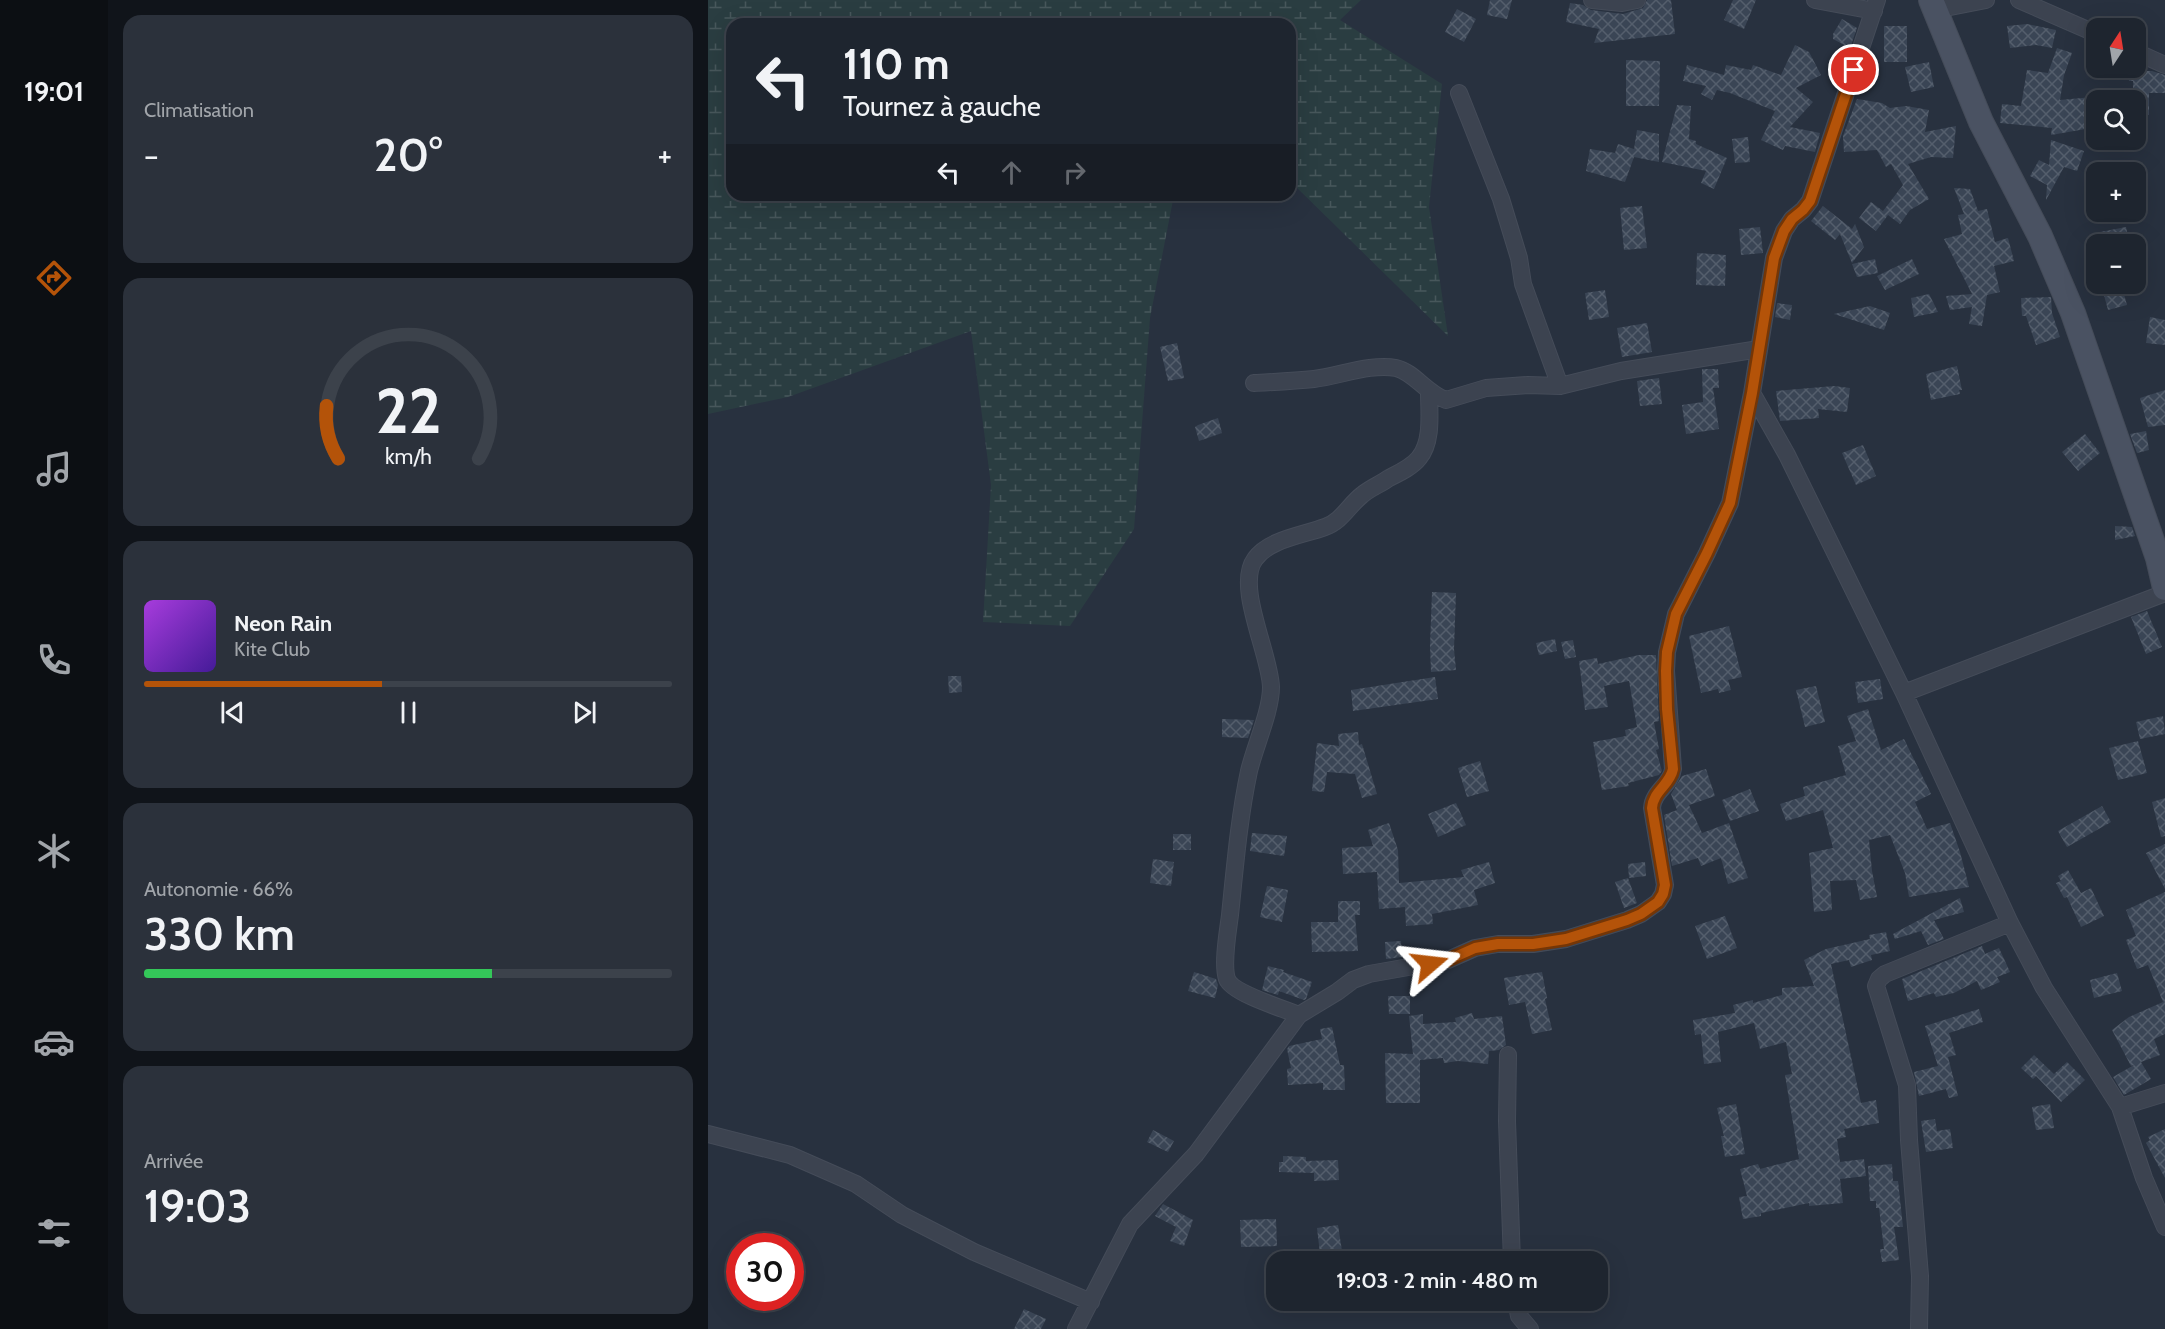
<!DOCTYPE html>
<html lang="fr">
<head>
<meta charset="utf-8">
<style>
	body { margin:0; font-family:Cabin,sans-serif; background:#2b313b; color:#f1f3f6; height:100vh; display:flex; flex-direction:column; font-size:22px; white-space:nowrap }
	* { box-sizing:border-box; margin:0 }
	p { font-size:20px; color:#a1a5aa }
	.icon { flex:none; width:33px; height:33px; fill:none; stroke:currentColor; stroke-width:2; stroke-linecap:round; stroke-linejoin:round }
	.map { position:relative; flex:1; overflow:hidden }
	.panel { display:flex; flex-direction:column; gap:15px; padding:15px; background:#10141a; width:600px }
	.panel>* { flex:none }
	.top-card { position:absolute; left:18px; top:18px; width:570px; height:183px; border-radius:18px; box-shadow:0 6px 24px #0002,0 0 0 2px #3c424b; background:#1e252f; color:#f1f3f6; overflow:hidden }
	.needle { width:39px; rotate:12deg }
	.fabs { position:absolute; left:1378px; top:18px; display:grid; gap:12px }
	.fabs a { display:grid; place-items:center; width:60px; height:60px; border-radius:12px; background:#1e252f; box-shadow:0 6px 24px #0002,0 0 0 2px #3c424b; font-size:30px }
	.speed { position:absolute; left:18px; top:1233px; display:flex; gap:12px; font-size:30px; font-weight:700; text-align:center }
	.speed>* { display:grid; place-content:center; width:78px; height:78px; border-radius:50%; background:#1e252f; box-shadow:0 6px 24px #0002,0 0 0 2px #3c424b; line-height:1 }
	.speed .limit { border:9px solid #d22; background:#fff; color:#111 }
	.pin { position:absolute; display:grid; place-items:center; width:51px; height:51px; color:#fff; margin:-26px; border:3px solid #fff; border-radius:50%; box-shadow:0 2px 6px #0007 }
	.me { position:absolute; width:66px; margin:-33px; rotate:73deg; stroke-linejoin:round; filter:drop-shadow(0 0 4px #0008) }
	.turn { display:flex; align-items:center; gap:21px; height:126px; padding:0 18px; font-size:27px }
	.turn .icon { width:78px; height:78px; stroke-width:2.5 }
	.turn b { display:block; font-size:42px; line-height:51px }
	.lanes { display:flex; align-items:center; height:57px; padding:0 18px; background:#0003; justify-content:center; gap:30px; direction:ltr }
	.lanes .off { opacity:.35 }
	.big { font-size:45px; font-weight:600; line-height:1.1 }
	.panel .tile { flex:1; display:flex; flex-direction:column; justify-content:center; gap:9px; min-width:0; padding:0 21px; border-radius:18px; background:#2b313b }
	.panel .dial { align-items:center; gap:0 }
	.dial svg { height:156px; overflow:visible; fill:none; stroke:#3c424b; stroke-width:7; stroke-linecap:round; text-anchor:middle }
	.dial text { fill:#f1f3f6; stroke:none }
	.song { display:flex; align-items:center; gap:18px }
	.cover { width:72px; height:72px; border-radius:9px; background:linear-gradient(135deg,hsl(280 70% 55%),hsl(260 70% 35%)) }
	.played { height:6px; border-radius:3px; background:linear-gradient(90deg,#b45309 45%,#3c424b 45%) }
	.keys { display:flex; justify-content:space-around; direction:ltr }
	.heat { display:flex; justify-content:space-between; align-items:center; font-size:33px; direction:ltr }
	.charge { height:9px; border-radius:4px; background:linear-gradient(90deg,#34c759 66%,#3c424b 0) }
	.trip { position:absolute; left:558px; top:1251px; width:342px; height:60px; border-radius:18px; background:#1e252f; box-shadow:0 6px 24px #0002,0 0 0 2px #3c424b; font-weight:600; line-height:60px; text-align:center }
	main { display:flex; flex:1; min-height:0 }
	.menu { display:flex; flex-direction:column; width:108px; justify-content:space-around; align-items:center; background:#0c0f13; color:#a1a5aa }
	.menu .icon { width:42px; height:42px }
	.menu .on { color:#b45309 }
	.menu b { font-size:27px; color:#f1f3f6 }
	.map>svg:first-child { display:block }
	.wetland { fill:url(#wetland-marsh) }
	.building { fill:url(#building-cross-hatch) }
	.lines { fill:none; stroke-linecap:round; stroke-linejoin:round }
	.street-casing { stroke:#454c59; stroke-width:18 }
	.secondary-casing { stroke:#454c59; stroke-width:26 }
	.street { stroke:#3c4350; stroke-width:16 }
	.secondary { stroke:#4a5262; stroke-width:24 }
	.route-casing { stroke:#753606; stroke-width:15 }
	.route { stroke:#b45309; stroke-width:10 }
</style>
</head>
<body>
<main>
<nav class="menu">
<b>19:01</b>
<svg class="icon on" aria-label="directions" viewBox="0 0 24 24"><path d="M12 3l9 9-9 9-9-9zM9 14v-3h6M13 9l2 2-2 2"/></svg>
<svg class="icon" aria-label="music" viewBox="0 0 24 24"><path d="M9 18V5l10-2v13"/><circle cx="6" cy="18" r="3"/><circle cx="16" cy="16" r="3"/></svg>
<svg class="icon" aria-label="phone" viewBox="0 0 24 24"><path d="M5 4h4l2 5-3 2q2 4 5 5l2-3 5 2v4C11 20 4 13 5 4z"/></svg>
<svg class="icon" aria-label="climate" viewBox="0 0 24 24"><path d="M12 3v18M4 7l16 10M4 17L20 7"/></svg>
<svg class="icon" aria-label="car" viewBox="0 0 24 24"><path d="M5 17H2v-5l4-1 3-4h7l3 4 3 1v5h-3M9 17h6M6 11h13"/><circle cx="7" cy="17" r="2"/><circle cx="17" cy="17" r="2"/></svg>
<svg class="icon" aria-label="filters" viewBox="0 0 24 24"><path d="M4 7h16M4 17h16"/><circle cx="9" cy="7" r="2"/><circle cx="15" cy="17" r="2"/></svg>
</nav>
<section class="panel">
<div class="tile"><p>Climatisation</p>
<div class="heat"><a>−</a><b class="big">20°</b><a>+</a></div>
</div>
<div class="tile dial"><svg viewBox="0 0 100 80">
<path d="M14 69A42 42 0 1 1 86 69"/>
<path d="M14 69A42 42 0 0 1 8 42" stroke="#b45309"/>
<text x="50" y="56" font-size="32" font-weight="700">22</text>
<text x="50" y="72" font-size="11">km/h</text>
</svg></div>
<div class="tile">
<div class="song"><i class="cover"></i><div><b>Neon Rain</b><p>Kite Club</p></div></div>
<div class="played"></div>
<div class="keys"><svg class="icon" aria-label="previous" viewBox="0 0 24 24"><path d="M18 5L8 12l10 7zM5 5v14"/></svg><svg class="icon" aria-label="pause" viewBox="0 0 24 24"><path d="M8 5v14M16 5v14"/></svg><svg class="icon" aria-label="next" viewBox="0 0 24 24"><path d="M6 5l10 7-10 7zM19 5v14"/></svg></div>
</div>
<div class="tile"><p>Autonomie · 66%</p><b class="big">330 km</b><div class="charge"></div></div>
<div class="tile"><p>Arrivée</p><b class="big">19:03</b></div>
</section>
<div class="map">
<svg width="1457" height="1329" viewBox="0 0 1457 1329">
	<defs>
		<pattern id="wetland-marsh" width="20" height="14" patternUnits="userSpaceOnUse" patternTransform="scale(1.5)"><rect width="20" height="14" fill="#2a3d41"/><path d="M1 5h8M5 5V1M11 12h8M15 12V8" fill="none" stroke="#47575b"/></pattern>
		<pattern id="building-cross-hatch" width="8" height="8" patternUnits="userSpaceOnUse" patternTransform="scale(1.5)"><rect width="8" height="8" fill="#3a4555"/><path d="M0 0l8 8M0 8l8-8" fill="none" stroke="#545e6c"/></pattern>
	</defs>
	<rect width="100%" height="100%" fill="#28313f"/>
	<path class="wetland" d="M0,0H653L632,20L734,84L721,207L740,336L582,181V24H24V195H466L442,318L426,529L362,626L275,622L283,485L263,331L80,397L0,414Z"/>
	<path class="building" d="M782,0H804L799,19L779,15Z
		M939,0H963L967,34L886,43L891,29L858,22L862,3L875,5L883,10L915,14L935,8Z
		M1025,0H1048L1036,29L1016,20Z
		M749,9L768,19L756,42L737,32Z
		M1134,19L1149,28L1142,48L1125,39V34Z
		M1319,24L1348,30L1344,48L1328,45L1302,48L1299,26Z
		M1176,26H1199V62H1176Z
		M1087,45L1101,52L1113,75L1088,88L1105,102L1082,127L1112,133L1107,152L1077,146L1075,150L1053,140L1067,111L1022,93L1009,90L1004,100L993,94L998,86L975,81L979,65L1016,75L1018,65L1043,70L1045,65L1073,75Z
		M1349,48L1364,53L1356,75L1352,100L1385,97L1389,127L1343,135L1344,128L1292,123L1294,104L1313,106L1319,70L1340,73Z
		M918,60L952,61L951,106H918Z
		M1221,62L1226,87L1203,92L1197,67Z
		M1420,68H1437L1438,71H1444L1457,75V93H1441V115H1428V100H1425V81H1421Z
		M1149,99L1174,103L1182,108L1198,106L1221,110L1217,132L1248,126L1245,158L1223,157L1200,164L1221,199L1202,210L1192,224L1180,215L1168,231L1151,218L1163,202L1175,211L1195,185L1183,164L1178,167L1169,150L1136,152L1135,136Z
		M969,105L983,106L981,139L988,141V144L1019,158L1006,189L993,183L998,171L954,162Z
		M929,130L951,134V162L926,157L917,182L878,171L882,149L907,153L910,144L926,149Z
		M1040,137L1042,162L1027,163L1024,139Z
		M1343,140L1376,151L1369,171L1356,167L1338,200L1339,185L1322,176L1331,160L1341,165Z
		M1246,188L1262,189L1270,211L1279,209L1287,242L1300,238L1306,261L1286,266L1292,292L1279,295L1274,326L1261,324L1264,307L1242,310L1238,296L1264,294L1236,239L1254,234L1250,215L1256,214Z
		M934,206L939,248L916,250L912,208Z
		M1115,206L1144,229L1147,224L1156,247L1144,263L1132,234L1127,240L1103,221Z
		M1052,227L1055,253L1033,255L1031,229Z
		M1418,227L1422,244H1395L1392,232Z
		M989,253L1018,255L1017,286L988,285Z
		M1167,259L1170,273L1149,277L1144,264Z
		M1204,259L1211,274L1177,290L1169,276Z
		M1408,284H1413L1419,305L1400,310L1394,288Z
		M897,290L901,317L881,320L877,293Z
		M1221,294L1230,312L1206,317L1203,298Z
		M1343,297L1344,313L1352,337L1328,345L1318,316H1314L1313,298Z
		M1069,303L1084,305L1082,320L1067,317Z
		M1162,306L1182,313L1176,330L1126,314Z
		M1442,317L1457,320V345L1438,343Z
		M939,323L944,352L914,357L909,328Z
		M469,343L476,378L460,381L452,347Z
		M1249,366L1254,390H1251L1252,394L1223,400L1218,374Z
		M994,369H1010L1011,388H1005L1011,429L978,434L974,405L995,402Z
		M951,378L954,404L932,406L929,381Z
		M1126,386L1142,388L1139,412L1110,409L1111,418L1072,421L1068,391Z
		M1457,390V425L1440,427L1432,398Z
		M510,418L514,433L491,441L487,427L490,425Z
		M1438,431L1441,450L1429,453L1422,434Z
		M1377,434L1392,453L1370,471L1354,452Z
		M1155,445L1168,476L1148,485L1134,453Z
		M1407,526L1424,527L1427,536L1407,540Z
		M724,592L748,593L746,649L748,670L723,672L722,646Z
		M1439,611L1454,647L1438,654L1423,617Z
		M1021,626L1034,677L1020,680L1023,690L1011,693L1010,689L993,693L981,636Z
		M847,639L849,651L831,655L828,643Z
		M865,640L868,657L857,659L853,642Z
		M931,655H948L951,721L946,722L951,749L948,750L954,771L951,775L920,783L921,786L894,790L885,742L918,736L917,730L929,727L921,681L896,686L900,707L877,710L871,661L889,658L890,664Z
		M240,676H253L254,692L241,693Z
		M727,677L730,699L645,711L643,690Z
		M1172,679L1175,699L1150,703L1147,682Z
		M1108,686L1117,722L1097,727L1088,690Z
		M1160,709L1173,750L1196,739L1223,794L1207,802L1219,829L1242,823L1252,852L1261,887L1201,897L1197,873L1182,835L1161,840L1164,871L1169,897L1152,900L1148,880L1122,881L1124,910L1106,912L1101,853L1125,848L1115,810L1078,821L1072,804L1097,796L1095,787L1138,775L1130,746L1148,741L1139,716Z
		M1455,716L1457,734L1432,739L1428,722Z
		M514,719L546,720L540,738L514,737Z
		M650,732L651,745L654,744L669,794L654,798L647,774L619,772L616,792L604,791L609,743L631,746L630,734Z
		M1430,741L1439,773L1410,780L1401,748Z
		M772,761L781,791L759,797L750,768Z
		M998,769L1007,796L981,805L994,833L1021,823L1040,878L1020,884L1013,858L993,866L990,858L964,866L956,815L969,810L963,794L974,776Z
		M1042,789L1051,811L1022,821L1014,800Z
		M1457,798V836L1453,837L1444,802Z
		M748,803L758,825L730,837L720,814Z
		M1394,806L1403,822L1359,847L1350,831Z
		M681,823L690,850L691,883L756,877L753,870L781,862L787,883L766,890L770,905L724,914L725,924L698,926L697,907L671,909L669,872L635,874L634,848L665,846L660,830Z
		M544,833L579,836L576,856L542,851Z
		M465,834H483V850H465Z
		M1457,844V889L1438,853Z
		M445,859L466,862L463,886L442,883Z
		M937,862L938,876L921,878L920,864Z
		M1360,870L1373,893L1383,888L1396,916L1373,927L1359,897L1356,898L1348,883L1353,881L1350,876Z
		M920,878L929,903L916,908L907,882Z
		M559,886L580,890L574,922L552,917Z
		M1457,892V1034L1446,1039L1452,1055L1433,1062L1443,1079L1416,1095L1405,1077L1426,1065L1423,1066L1404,1030L1421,1017L1455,1002L1440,965L1429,969L1418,940L1428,936L1418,910Z
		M1252,898L1256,912L1226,920L1236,939L1220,945L1213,931L1187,939L1185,934Z
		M630,901H652V915H647L650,951L604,952L603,922H630Z
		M1017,916L1029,948L999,959L987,926Z
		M1178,932L1182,951L1163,955L1164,960L1143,967L1141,960L1123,964L1153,1103L1168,1100L1171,1123L1136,1129L1138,1137L1129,1139L1132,1162L1156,1159L1158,1176L1132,1179L1135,1203L1101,1206V1203L1053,1213V1216L1035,1219L1031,1197L1039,1196L1032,1169L1050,1164L1052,1169L1091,1159L1077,1075L1084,1074L1078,1042L1052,1049L1046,1023L1010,1032L1013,1062L996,1064L993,1034L987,1035L985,1020L1027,1013L1025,1005L1045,1000V1003L1074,995V988L1106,986L1096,960L1118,949L1162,939L1161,935Z
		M693,941L694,957L678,959L677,942Z
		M1274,946L1277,954L1291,948L1302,972L1289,977L1292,982L1273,990L1269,981L1246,993L1228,997L1226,993L1200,1001L1194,979Z
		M560,966L576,970L575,972L604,982L598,999L596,1000L571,991L570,995L554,990Z
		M486,972L508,979L510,985L507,998L480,991Z
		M834,972L839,998L837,999L844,1030L824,1034L817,1002L801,1005L796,978Z
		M1409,973L1414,991L1386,998L1382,980Z
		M680,996H702V1014H681Z
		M1271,1009L1275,1022L1241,1033L1248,1055L1240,1057L1250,1096L1241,1098L1238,1089L1211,1096L1206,1072L1230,1066L1217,1026Z
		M764,1013L766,1019L794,1016L798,1045L791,1050L781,1051L780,1064L750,1061L736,1063L735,1058L712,1060V1103H678L677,1053L705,1054L701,1016L715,1014V1024L748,1022L747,1018Z
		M624,1027L632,1065H636L637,1090H615V1083L580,1085L579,1069L583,1068L579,1049L581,1046L614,1039L612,1029Z
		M1326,1055L1346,1074L1359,1062L1377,1080L1353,1102L1328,1076L1325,1079L1313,1068Z
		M1028,1104L1037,1154L1017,1157L1013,1136H1016L1009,1108Z
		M1342,1104L1346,1128L1328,1130L1324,1107Z
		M1227,1119L1229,1131L1242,1129L1245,1148L1218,1152L1213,1121Z
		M1457,1129V1178L1438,1143L1442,1140L1440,1137Z
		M445,1130L466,1141L460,1152L439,1142Z
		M575,1156L598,1157V1161L630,1160L631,1180L606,1181V1173L571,1172V1162H575Z
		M1184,1164L1185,1181H1190L1195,1227H1186L1191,1260L1174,1262L1172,1249H1176L1171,1208H1168V1201H1162L1160,1166Z
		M455,1204L485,1220L476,1246L462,1241L468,1227L447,1216Z
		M568,1219L569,1246L533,1247L532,1220Z
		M630,1225L634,1251L612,1254L609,1228Z
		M316,1309L338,1319L333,1329H306Z"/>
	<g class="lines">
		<defs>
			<path id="street" d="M884,0L914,3L929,0
				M1107,0L1166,11
				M1311,0L1389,34
				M1227,10L1278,0
				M1428,52L1457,65
				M751,93L793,199L811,258L815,284L852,386
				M546,383C566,382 587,381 606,379C631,376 664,363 688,368C706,372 719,394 738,400L778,388L820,385L852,386L913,371L1051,349
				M1044,393L1079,455L1196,693L1302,923L1336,988L1412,1107L1436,1178L1457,1227
				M1196,693L1457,593
				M591,1015C576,1009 524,993 519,979C514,964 520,931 522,915C527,867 531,818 541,771C547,746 563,711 563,687C562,654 527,586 547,559C561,539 596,535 617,527C634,521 641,505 654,495C662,488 673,484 681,478C691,473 704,467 711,458C725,441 721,412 721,392
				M800,1055L799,1121L804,1262
				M1412,1107L1457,1093
				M0,1134L82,1155L148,1184L194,1215L266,1252L383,1302
				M808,1300L811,1316L822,1329
				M368,1329L422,1224L488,1154L591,1015L629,992L645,980L661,974L740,960L767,948L790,944H825L858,939L919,920L933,914L950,902L955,894L957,885L944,808C945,791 963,785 965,769L958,671L959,652L968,614L999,553L1022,503L1044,393L1066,258L1076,231L1084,219L1095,210L1102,201L1169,0
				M1211,1329L1212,1276L1201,1140L1199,1085L1168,986L1171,979L1177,974L1302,923"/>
			<path id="secondary" d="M1223,0L1273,122L1332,236L1365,313L1450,558L1457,588"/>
		</defs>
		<use href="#street" class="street-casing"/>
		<use href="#secondary" class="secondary-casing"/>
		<use href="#street" class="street"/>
		<use href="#secondary" class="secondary"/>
	</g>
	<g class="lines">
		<defs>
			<path id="route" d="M722,964L740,960L767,948L790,944H825L858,939L919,920L933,914L950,902L955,894L957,885L944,808C945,791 962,785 965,769L959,709L958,671L959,652L968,614L999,553L1022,503L1044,393L1066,258L1076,231L1084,219L1095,210L1102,201L1146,70"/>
		</defs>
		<use href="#route" class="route-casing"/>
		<use href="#route" class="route"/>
	</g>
</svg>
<div class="fabs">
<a><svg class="needle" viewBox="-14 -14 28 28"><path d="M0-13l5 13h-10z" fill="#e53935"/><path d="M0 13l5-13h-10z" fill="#a1a5aa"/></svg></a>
<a><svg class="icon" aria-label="search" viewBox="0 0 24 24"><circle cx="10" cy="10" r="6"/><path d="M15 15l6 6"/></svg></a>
<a>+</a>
<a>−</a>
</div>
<div class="speed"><div class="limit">30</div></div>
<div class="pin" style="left:1146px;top:70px;background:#d93025"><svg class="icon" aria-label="arrive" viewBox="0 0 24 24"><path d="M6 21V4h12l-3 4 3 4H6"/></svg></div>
<svg class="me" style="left:722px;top:964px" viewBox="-20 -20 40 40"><path d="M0-17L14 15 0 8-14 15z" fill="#b45309" stroke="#fff" stroke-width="4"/></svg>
<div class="trip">19:03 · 2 min · 480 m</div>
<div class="top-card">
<div class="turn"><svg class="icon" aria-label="left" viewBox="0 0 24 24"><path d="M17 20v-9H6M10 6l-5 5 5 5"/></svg><div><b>110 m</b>Tournez à gauche</div></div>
<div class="lanes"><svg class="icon" aria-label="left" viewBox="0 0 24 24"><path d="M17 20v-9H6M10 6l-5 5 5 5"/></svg><svg class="icon off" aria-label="ahead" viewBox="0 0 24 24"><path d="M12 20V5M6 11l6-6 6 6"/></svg><svg class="icon off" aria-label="right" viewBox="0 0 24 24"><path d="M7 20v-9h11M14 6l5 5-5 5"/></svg></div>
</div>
</div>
</main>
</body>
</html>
